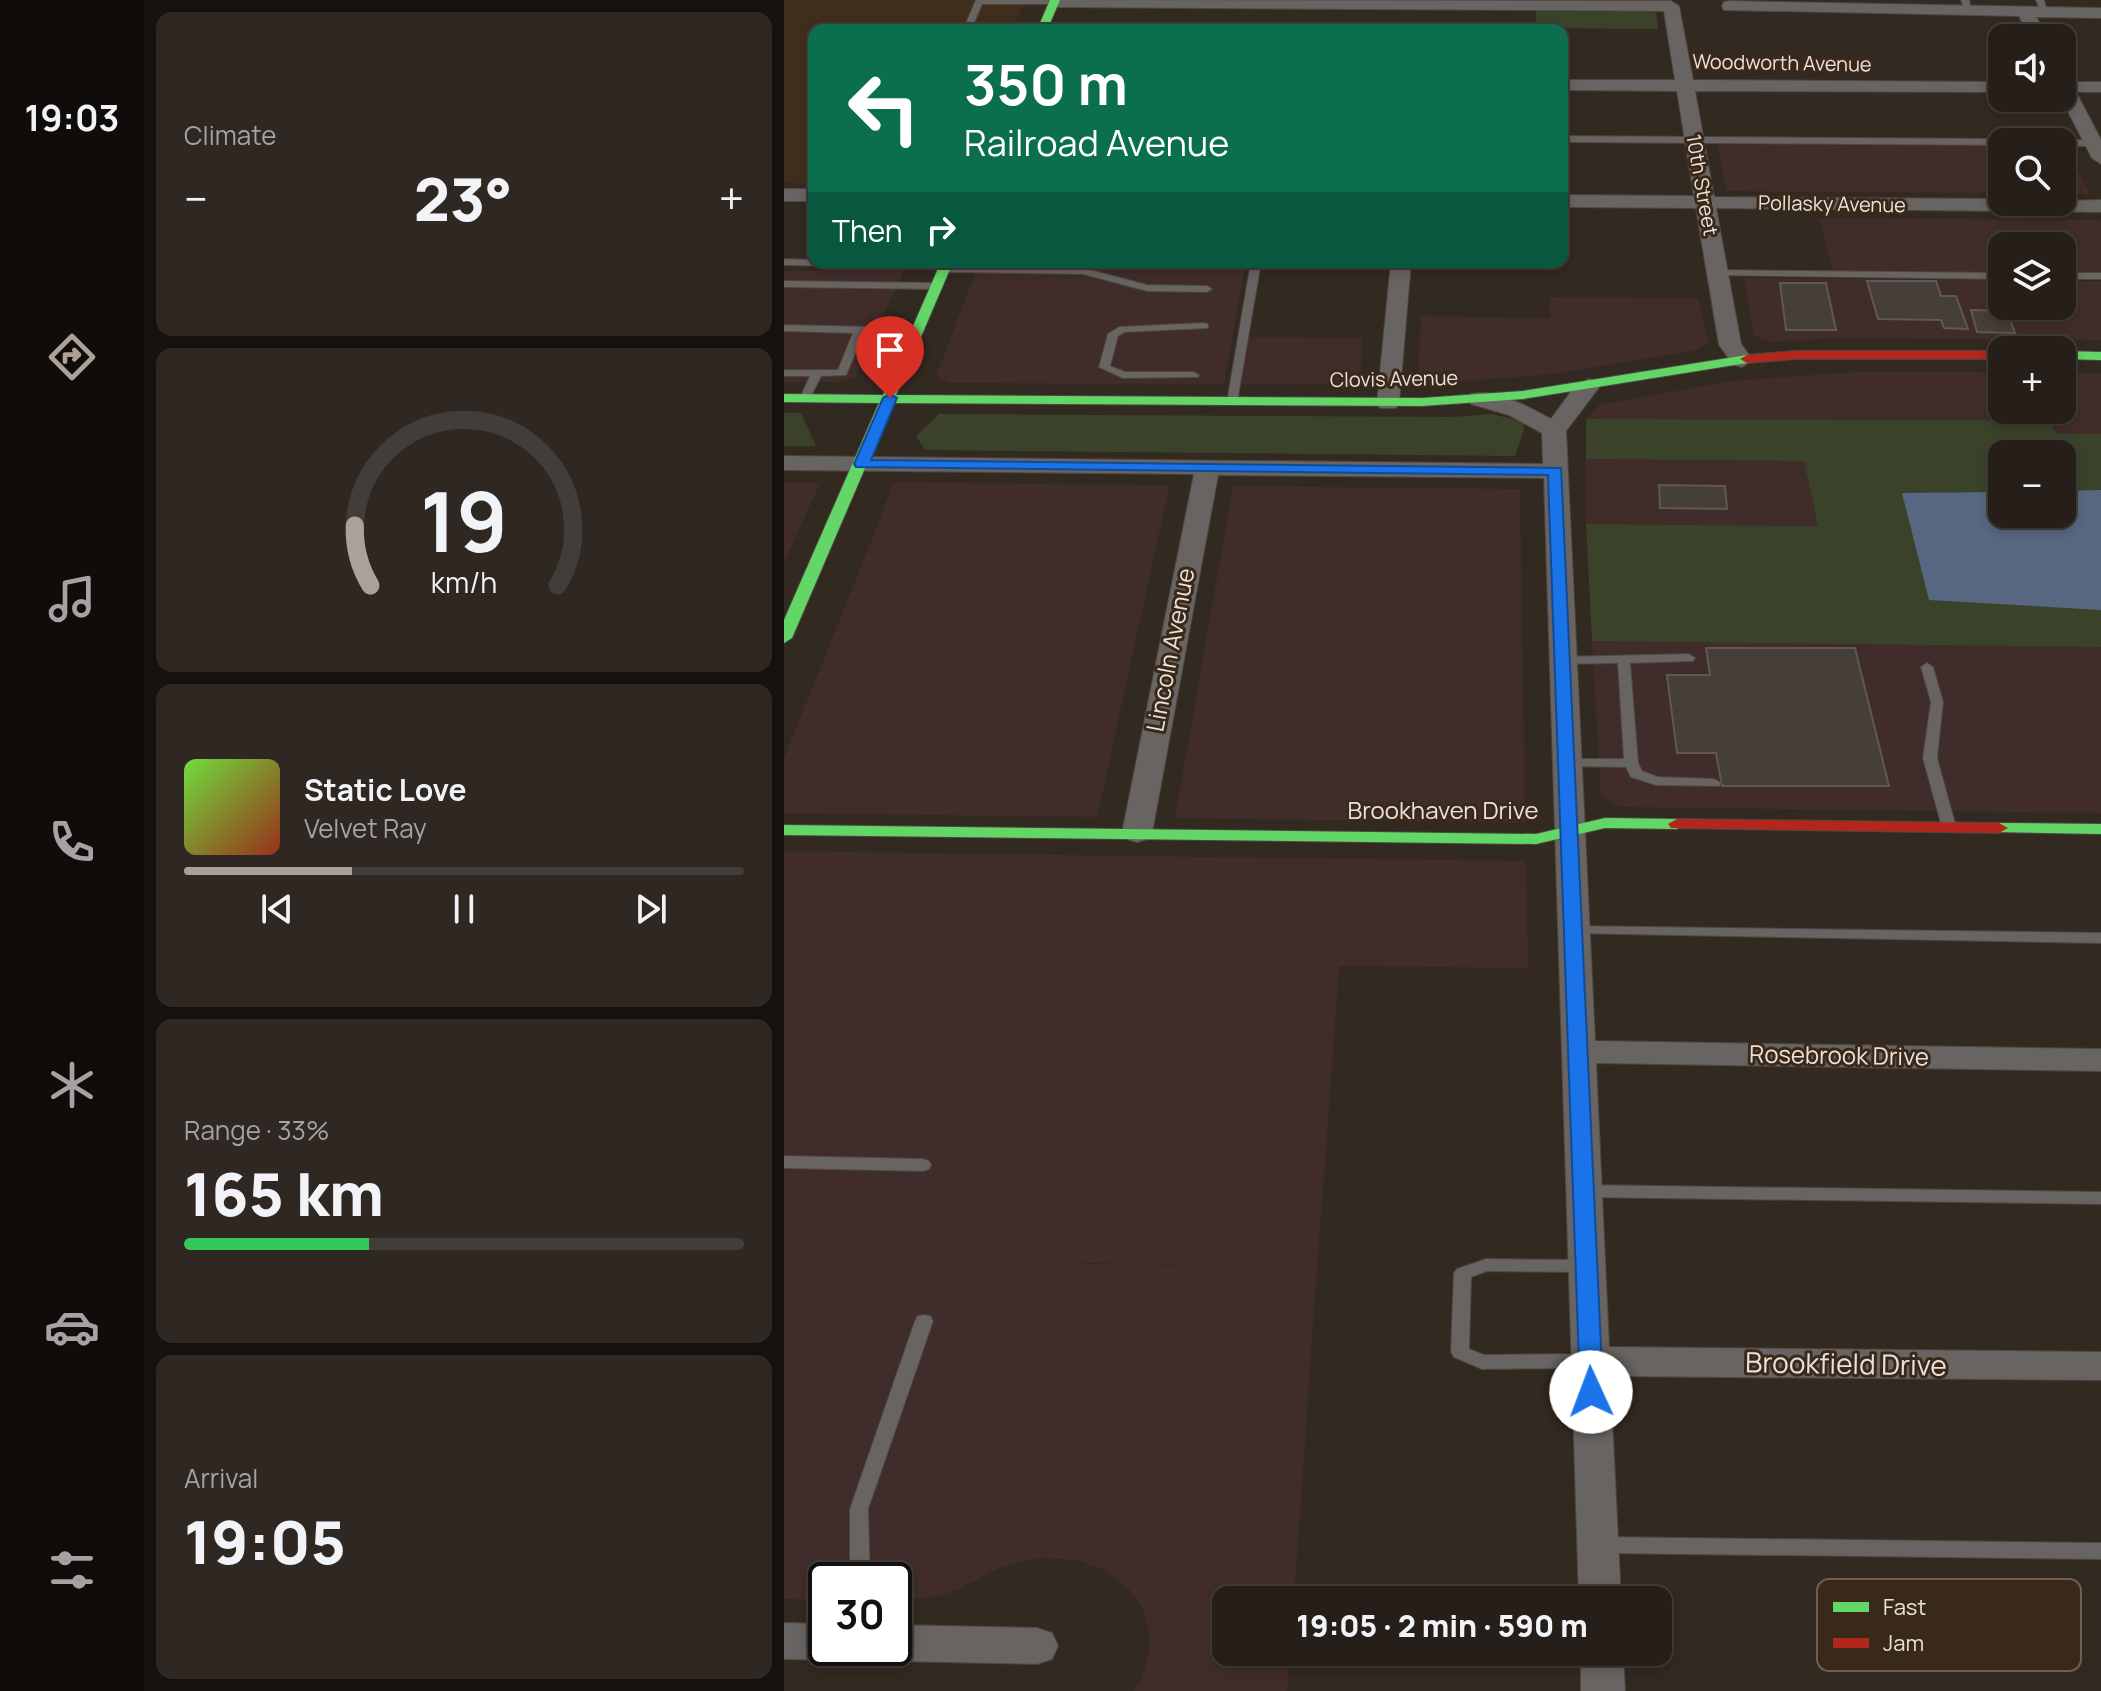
<!DOCTYPE html>
<html lang="en">
<head>
<meta charset="utf-8">
<style>
	body { margin:0; font-family:Manrope,sans-serif; background:#2e2722; color:#f1f3f6; height:100vh; display:flex; flex-direction:column; font-size:30px; white-space:nowrap }
	* { box-sizing:border-box; margin:0 }
	p { font-size:26px; color:#a4a2a2 }
	.icon { flex:none; width:44px; height:44px; fill:none; stroke:currentColor; stroke-width:2; stroke-linecap:round; stroke-linejoin:round }
	.map { position:relative; flex:1; overflow:hidden }
	.side { display:flex; flex-direction:column; gap:12px; padding:12px; background:#15110e; width:640px }
	.side>* { flex:none }
	.guide { position:absolute; left:24px; top:24px; width:760px; height:244px; border-radius:16px; box-shadow:0 4px 12px #0003,0 0 0 2px #423d38; background:#0b6e4f; color:#fff; overflow:hidden }
	.fabs { position:absolute; left:1204px; top:24px; display:grid; gap:16px }
	.fabs a { display:grid; place-items:center; width:88px; height:88px; border-radius:16px; background:#261f19; box-shadow:0 4px 12px #0003,0 0 0 2px #423d38; font-size:40px }
	.speed { position:absolute; left:24px; top:1562px; display:flex; gap:16px; font-size:40px; font-weight:700; text-align:center }
	.speed>* { display:grid; place-content:center; width:104px; height:104px; border-radius:50%; background:#261f19; box-shadow:0 4px 12px #0003,0 0 0 2px #423d38; line-height:1 }
	.speed .limit { border:4px solid #111; border-radius:12px; background:#fff; color:#111 }
	.pin { position:absolute; display:grid; place-items:center; width:68px; height:68px; color:#fff; margin:-82px -34px; border-radius:50% 50% 50% 0; rotate:-45deg; box-shadow:0 0 8px #0007 }
	.pin .icon { rotate:45deg }
	.me { position:absolute; width:88px; margin:-44px; rotate:358deg; stroke-linejoin:round; filter:drop-shadow(0 0 6px #0008) }
	.turn { display:flex; align-items:center; gap:28px; height:168px; padding:0 24px; font-size:36px }
	.turn .icon { width:104px; height:104px; stroke-width:2.5 }
	.turn b { display:block; font-size:56px; line-height:68px }
	.then { display:flex; align-items:center; height:76px; padding:0 24px; background:#0003; gap:16px; font-size:30px }
	.big { font-size:60px; font-weight:800; line-height:1.1 }
	.side .tile { flex:1; display:flex; flex-direction:column; justify-content:center; gap:12px; min-width:0; padding:0 28px; border-radius:16px; background:#2e2722 }
	.side .dial { align-items:center; gap:0 }
	.dial svg { height:208px; overflow:visible; fill:none; stroke:#423d38; stroke-width:7; stroke-linecap:round; text-anchor:middle }
	.dial text { fill:#f1f3f6; stroke:none }
	.song { display:flex; align-items:center; gap:24px }
	.cover { width:96px; height:96px; border-radius:12px; background:linear-gradient(135deg,hsl(100 70% 55%),hsl(10 70% 35%)) }
	.played { height:8px; border-radius:4px; background:linear-gradient(90deg,#aba198 30%,#423d38 30%) }
	.keys { display:flex; justify-content:space-around; direction:ltr }
	.heat { display:flex; justify-content:space-between; align-items:center; font-size:44px; direction:ltr }
	.charge { height:12px; border-radius:6px; background:linear-gradient(90deg,#34c759 33%,#423d38 0) }
	.trip { position:absolute; left:428px; top:1586px; width:460px; height:80px; border-radius:16px; background:#261f19; box-shadow:0 4px 12px #0003,0 0 0 2px #423d38; font-weight:800; line-height:80px; text-align:center }
	main { display:flex; flex:1; min-height:0 }
	.menu { display:flex; flex-direction:column; width:144px; justify-content:space-around; align-items:center; background:#0f0c0a; color:#a4a2a2 }
	.menu .icon { width:56px; height:56px }
	.menu .current { color:#aba198 }
	.menu b { font-size:36px; color:#f1f3f6 }
	.map>svg:first-child { display:block }
	.commercial { fill:#402d2a }
	.industrial { fill:#402d2b }
	.built { fill:#412d1b }
	.green { fill:#3a4329; fill-rule:evenodd }
	.water { fill:#586781 }
	.building { fill:#463e38; stroke:#605851; stroke-width:2 }
	.lines { fill:none; stroke-linecap:round; stroke-linejoin:round }
	.lane-casing { stroke:#4e4640; stroke-width:2 }
	.street-casing { stroke:#4e4640; stroke-width:2 }
	.fast-casing { stroke:#4e4640; stroke-width:2 }
	.jam-casing { stroke:#4e4640; stroke-width:2 }
	.lane { fill:#686461; fill-rule:evenodd }
	.street { fill:#686461; fill-rule:evenodd }
	.fast { fill:#63d668; fill-rule:evenodd }
	.jam { fill:#b3261e; fill-rule:evenodd }
	.route { fill:#1a73e8; stroke:#114b97; stroke-width:2 }
	.labels { text-anchor:middle; stroke-width:6; stroke-linejoin:round; paint-order:stroke }
	.far-street-label { font-size:20px; fill:#ece1d8; stroke:#39291a }
	.street-label { font-size:24px; fill:#ece1d8; stroke:#39291a }
	.near-street-label { font-size:28px; fill:#ece1d8; stroke:#39291a }
	.key { fill:#39291a; stroke:#6f6053; stroke-width:2 }
	.key-label { font-size:22px; fill:#ece1d8 }
</style>
</head>
<body>
<main>
<nav class="menu">
<b>19:03</b>
<svg class="icon current" aria-label="directions" viewBox="0 0 24 24"><path d="M12 3l9 9-9 9-9-9zM9 14v-3h6M13 9l2 2-2 2"/></svg>
<svg class="icon" aria-label="music" viewBox="0 0 24 24"><path d="M9 18V5l10-2v13"/><circle cx="6" cy="18" r="3"/><circle cx="16" cy="16" r="3"/></svg>
<svg class="icon" aria-label="phone" viewBox="0 0 24 24"><path d="M5 4h4l2 5-3 2q2 4 5 5l2-3 5 2v4C11 20 4 13 5 4z"/></svg>
<svg class="icon" aria-label="climate" viewBox="0 0 24 24"><path d="M12 3v18M4 7l16 10M4 17L20 7"/></svg>
<svg class="icon" aria-label="car" viewBox="0 0 24 24"><path d="M5 17H2v-5l4-1 3-4h7l3 4 3 1v5h-3M9 17h6M6 11h13"/><circle cx="7" cy="17" r="2"/><circle cx="17" cy="17" r="2"/></svg>
<svg class="icon" aria-label="filters" viewBox="0 0 24 24"><path d="M4 7h16M4 17h16"/><circle cx="9" cy="7" r="2"/><circle cx="15" cy="17" r="2"/></svg>
</nav>
<section class="side">
<div class="tile"><p>Climate</p>
<div class="heat"><a>−</a><b class="big">23°</b><a>+</a></div>
</div>
<div class="tile dial"><svg viewBox="0 0 100 80">
<path d="M14 69A42 42 0 1 1 86 69"/>
<path d="M14 69A42 42 0 0 1 8 46" stroke="#aba198"/>
<text x="50" y="56" font-size="32" font-weight="700">19</text>
<text x="50" y="72" font-size="11">km/h</text>
</svg></div>
<div class="tile">
<div class="song"><i class="cover"></i><div><b>Static Love</b><p>Velvet Ray</p></div></div>
<div class="played"></div>
<div class="keys"><svg class="icon" aria-label="previous" viewBox="0 0 24 24"><path d="M18 5L8 12l10 7zM5 5v14"/></svg><svg class="icon" aria-label="pause" viewBox="0 0 24 24"><path d="M8 5v14M16 5v14"/></svg><svg class="icon" aria-label="next" viewBox="0 0 24 24"><path d="M6 5l10 7-10 7zM19 5v14"/></svg></div>
</div>
<div class="tile"><p>Range · 33%</p><b class="big">165 km</b><div class="charge"></div></div>
<div class="tile"><p>Arrival</p><b class="big">19:05</b></div>
</section>
<div class="map">
<svg width="1317" height="1691" viewBox="0 0 1317 1691">
	<rect width="100%" height="100%" fill="#322921"/>
	<path class="commercial" d="M933,144L1218,146V193L942,191Z
		M1278,147H1283L1306,194H1278Z
		M1035,218L1314,220L1317,221V274L1278,273V246H1218V273L1049,272Z
		M196,262H462L440,384L165,383L152,375Z
		M0,271H120L71,377L52,382H0Z
		M960,278L1218,280V306H1278V281H1317V340L1048,338L988,342L970,336Z
		M765,297L914,298L925,343L912,350L769,374L634,385L637,316L766,318Z
		M1071,372H1218V410H1278V373H1317V434H1273L1264,420L802,419L815,405L947,381Z
		M802,459L1020,461L1034,526L802,524Z
		M248,484L386,485L377,525L235,523Z
		M449,486L736,489L741,823L391,818Z
		M82,554L220,555L208,593L67,592Z
		M16,718L334,721L324,768L154,766L139,815L0,813V758Z
		M344,856L742,861L744,968L555,966L543,1137L290,1133Z
		M298,1264L533,1266L523,1413L327,1573L294,1560L255,1558L218,1567L181,1585L278,1372Z"/>
	<path class="industrial" d="M465,337L579,338L575,385L455,384Z
		M110,482L248,484L236,523L377,525L334,721L16,718L67,592L208,593L220,555L82,554Z
		M0,483H36L0,563Z
		M808,641L1317,647V813L836,807L817,797Z
		M154,766L324,768L313,817L139,815Z
		M0,851L344,856L290,1133L543,1137L533,1266L298,1263L278,1372L179,1588L156,1596L110,1601V1580H42V1600L0,1599Z
		M523,1413L510,1600H442V1652H506L503,1691H350L358,1678L365,1653V1629L358,1608L344,1588L325,1574Z"/>
	<path class="built" d="M0,0H241L228,30H30V184L0,183Z"/>
	<path class="green" d="M752,11L868,12L872,13L874,29L752,28Z
		M0,413H17L32,446H0Z
		M155,414L669,417L707,414L738,421L740,430L731,456L141,450L132,436Z
		M802,419L1264,420L1273,434H1317V647L808,641L802,524L1034,526L1020,461L802,459ZM1218,454H1278V514H1218Z"/>
	<path class="water" d="M1317,490V610L1145,600L1118,493L1218,492V514H1278V491Z"/>
	<path class="building" d="M1083,281H1152L1157,296H1172L1184,329L1160,328L1157,320L1094,319Z
		M996,283H1042L1052,330H1002Z
		M1187,310L1223,311L1231,333L1193,332Z
		M875,485L941,486L943,509L876,508Z
		M922,648H1071L1105,786H938L932,753H893L883,675H926Z"/>
	<g class="lines">
		<defs>
			<path id="lane" d="M192,0H271L274,2L270,4H198L187,30H179Z
				M1177,0H1185L1187,10H1181Z
				M1252,0H1260L1264,14H1258Z
				M778,136L1218,139L1222,142H1218V145L778,142Z
				M1278,140H1317V146H1278V142H1274Z
				M0,259L30,260V262H162L165,263L166,266L299,268L363,285L423,286L428,289L423,292L363,291L299,274L160,272L157,271L156,268L0,265Z
				M467,262H477L453,402L448,405L443,402Z
				M933,270L1218,273V279L930,275V271Z
				M1278,273H1317V279H1278Z
				M0,281L154,283L159,286L154,289L0,287Z
				M420,323L424,324V328L341,332L334,336L326,366L341,372H410L415,375L414,377L339,378L315,367L324,334L335,327Z
				M0,325L135,328L140,331L135,334L80,333L62,375L37,376L26,398L21,401L16,398L26,376H0V370H54L69,333L0,331Z
				M905,654L911,658L909,661L846,663L854,763L858,771L874,777L930,779L937,783L935,786L872,785L847,777L842,767L777,766L775,763L777,760L782,759H840L834,663L778,664L772,660L774,657Z
				M1143,663L1149,667L1159,702L1153,758L1172,827L1165,831L1158,827L1139,758L1147,702L1137,667Z
				M789,926L1317,933V943L784,933L782,930L784,927Z
				M0,1156L139,1159L145,1161L147,1165L145,1169L139,1171L0,1168Z
				M801,1185L1317,1192V1204L801,1197L795,1195L793,1191L795,1187Z
				M702,1259L801,1260L807,1262L810,1266L807,1270L801,1272L703,1271L687,1277L685,1349L700,1355L806,1354L812,1356L815,1361L812,1366L806,1368L698,1369L670,1357L667,1352L670,1273L673,1269Z
				M140,1315L146,1316L149,1321L84,1509L86,1580H66V1509L131,1321L134,1316Z
				M817,1537L1317,1543V1559L817,1553L810,1550L807,1545L810,1540Z"/>
			<path id="street" d="M263,0L887,1L895,6L909,80L1218,82V92L911,91L930,197L1218,199V202L1317,200V212L932,208L957,344L969,360L958,367L950,365L935,345L912,208L778,207V195L910,196L893,91L778,90V80H891L880,11L270,7L264,5Z
				M946,1L1317,8V18L1252,17L1264,38H1246L1235,16L940,10L938,6L940,2Z
				M1278,78L1286,82H1317V92H1292L1317,140V164L1308,158L1277,98Z
				M0,189H30V201H0Z
				M607,262H627L615,403L612,408H596L593,403Z
				M805,379L813,381L816,386L782,431L811,1041L1317,1049V1071L812,1063L825,1347L1317,1352V1380L826,1376L837,1600H795L760,478L434,475L368,833L364,839L353,842L342,839L338,833L410,474L0,470V456L759,464L758,433L725,415L687,404L684,399L687,394C712,388 746,408 767,419L791,386Z
				M0,1623L42,1624V1648H60L57,1655L42,1660L0,1659Z
				M110,1625L253,1628L268,1633L274,1646L268,1659L253,1664L110,1661L95,1656L91,1648H110Z
				M797,1652H839L841,1691H797Z"/>
			<path id="fast" d="M266,0H276L263,30H253Z
				M157,262H169L112,395L638,398L739,391L963,355L970,359L963,363L739,399L638,406L109,403L8,638L0,643V620L95,403L0,402V394L99,395Z
				M1278,351L1317,352V360L1278,359Z
				M821,818L893,819L902,824L893,829L821,828L752,844L0,835V825L752,834Z
				M1215,823L1317,824V834L1209,832L1206,828L1209,824Z"/>
			<path id="jam" d="M1011,351H1218V359H1011L963,363L956,359L963,355Z
				M893,819L1215,823L1224,828L1215,833L887,828L884,824Z"/>
		</defs>
		<use href="#lane" class="lane-casing"/>
		<use href="#street" class="street-casing"/>
		<use href="#fast" class="fast-casing"/>
		<use href="#jam" class="jam-casing"/>
		<use href="#lane" class="lane"/>
		<use href="#street" class="street"/>
		<use href="#fast" class="fast"/>
		<use href="#jam" class="jam"/>
	</g>
	<path class="route" d="M106,394L113,398L87,460L777,468L819,1392L816,1398L807,1401L799,1398L796,1392L764,475L72,467L70,464L99,398Z"/>
	<g class="labels">
		<g class="far-street-label">
			<text transform="translate(998 63) rotate(1)" y="7">Woodworth Avenue</text>
			<text transform="translate(918 185) rotate(80)" y="7">10th Street</text>
			<text transform="translate(1048 204) rotate(1)" y="7">Pollasky Avenue</text>
			<text transform="translate(610 379) rotate(-1)" y="7">Clovis Avenue</text>
		</g>
		<g class="street-label">
			<text transform="translate(387 650) rotate(-79)" y="8">Lincoln Avenue</text>
			<text x="659" y="819">Brookhaven Drive</text>
			<text transform="translate(1055 1056) rotate(1)" y="8">Rosebrook Drive</text>
		</g>
		<g class="near-street-label">
			<text transform="translate(1062 1364) rotate(1)" y="10">Brookfield Drive</text>
		</g>
	</g>
	<rect x="1033" y="1579" width="264" height="92" rx="12" class="key"/>
	<rect x="1049" y="1602" width="36" height="10" fill="#63d668"/>
	<rect x="1049" y="1638" width="36" height="10" fill="#b3261e"/>
	<g class="key-label">
		<text x="1099" y="1615">Fast</text>
		<text x="1099" y="1651">Jam</text>
	</g>
</svg>
<div class="fabs">
<a><svg class="icon" aria-label="sound" viewBox="0 0 24 24"><path d="M4 9h4l5-4v14l-5-4H4zM17 9q2 3 0 6"/></svg></a>
<a><svg class="icon" aria-label="search" viewBox="0 0 24 24"><circle cx="10" cy="10" r="6"/><path d="M15 15l6 6"/></svg></a>
<a><svg class="icon" aria-label="layers" viewBox="0 0 24 24"><path d="M12 4l9 5-9 5-9-5zM3 14l9 5 9-5"/></svg></a>
<a>+</a>
<a>−</a>
</div>
<div class="speed"><div class="limit">30</div></div>
<div class="pin" style="left:106px;top:398px;background:#d93025"><svg class="icon" aria-label="arrive" viewBox="0 0 24 24"><path d="M6 21V4h12l-3 4 3 4H6"/></svg></div>
<svg class="me" style="left:807px;top:1392px" viewBox="-20 -20 40 40"><circle r="19" fill="#fff"/><path d="M0-13L10 11 0 6-10 11z" fill="#1a73e8"/></svg>
<div class="trip">19:05 · 2 min · 590 m</div>
<div class="guide">
<div class="turn"><svg class="icon" aria-label="left" viewBox="0 0 24 24"><path d="M17 20v-9H6M10 6l-5 5 5 5"/></svg><div><b>350 m</b>Railroad Avenue</div></div>
<div class="then">Then<svg class="icon" aria-label="right" viewBox="0 0 24 24"><path d="M7 20v-9h11M14 6l5 5-5 5"/></svg></div>
</div>
</div>
</main>
</body>
</html>
